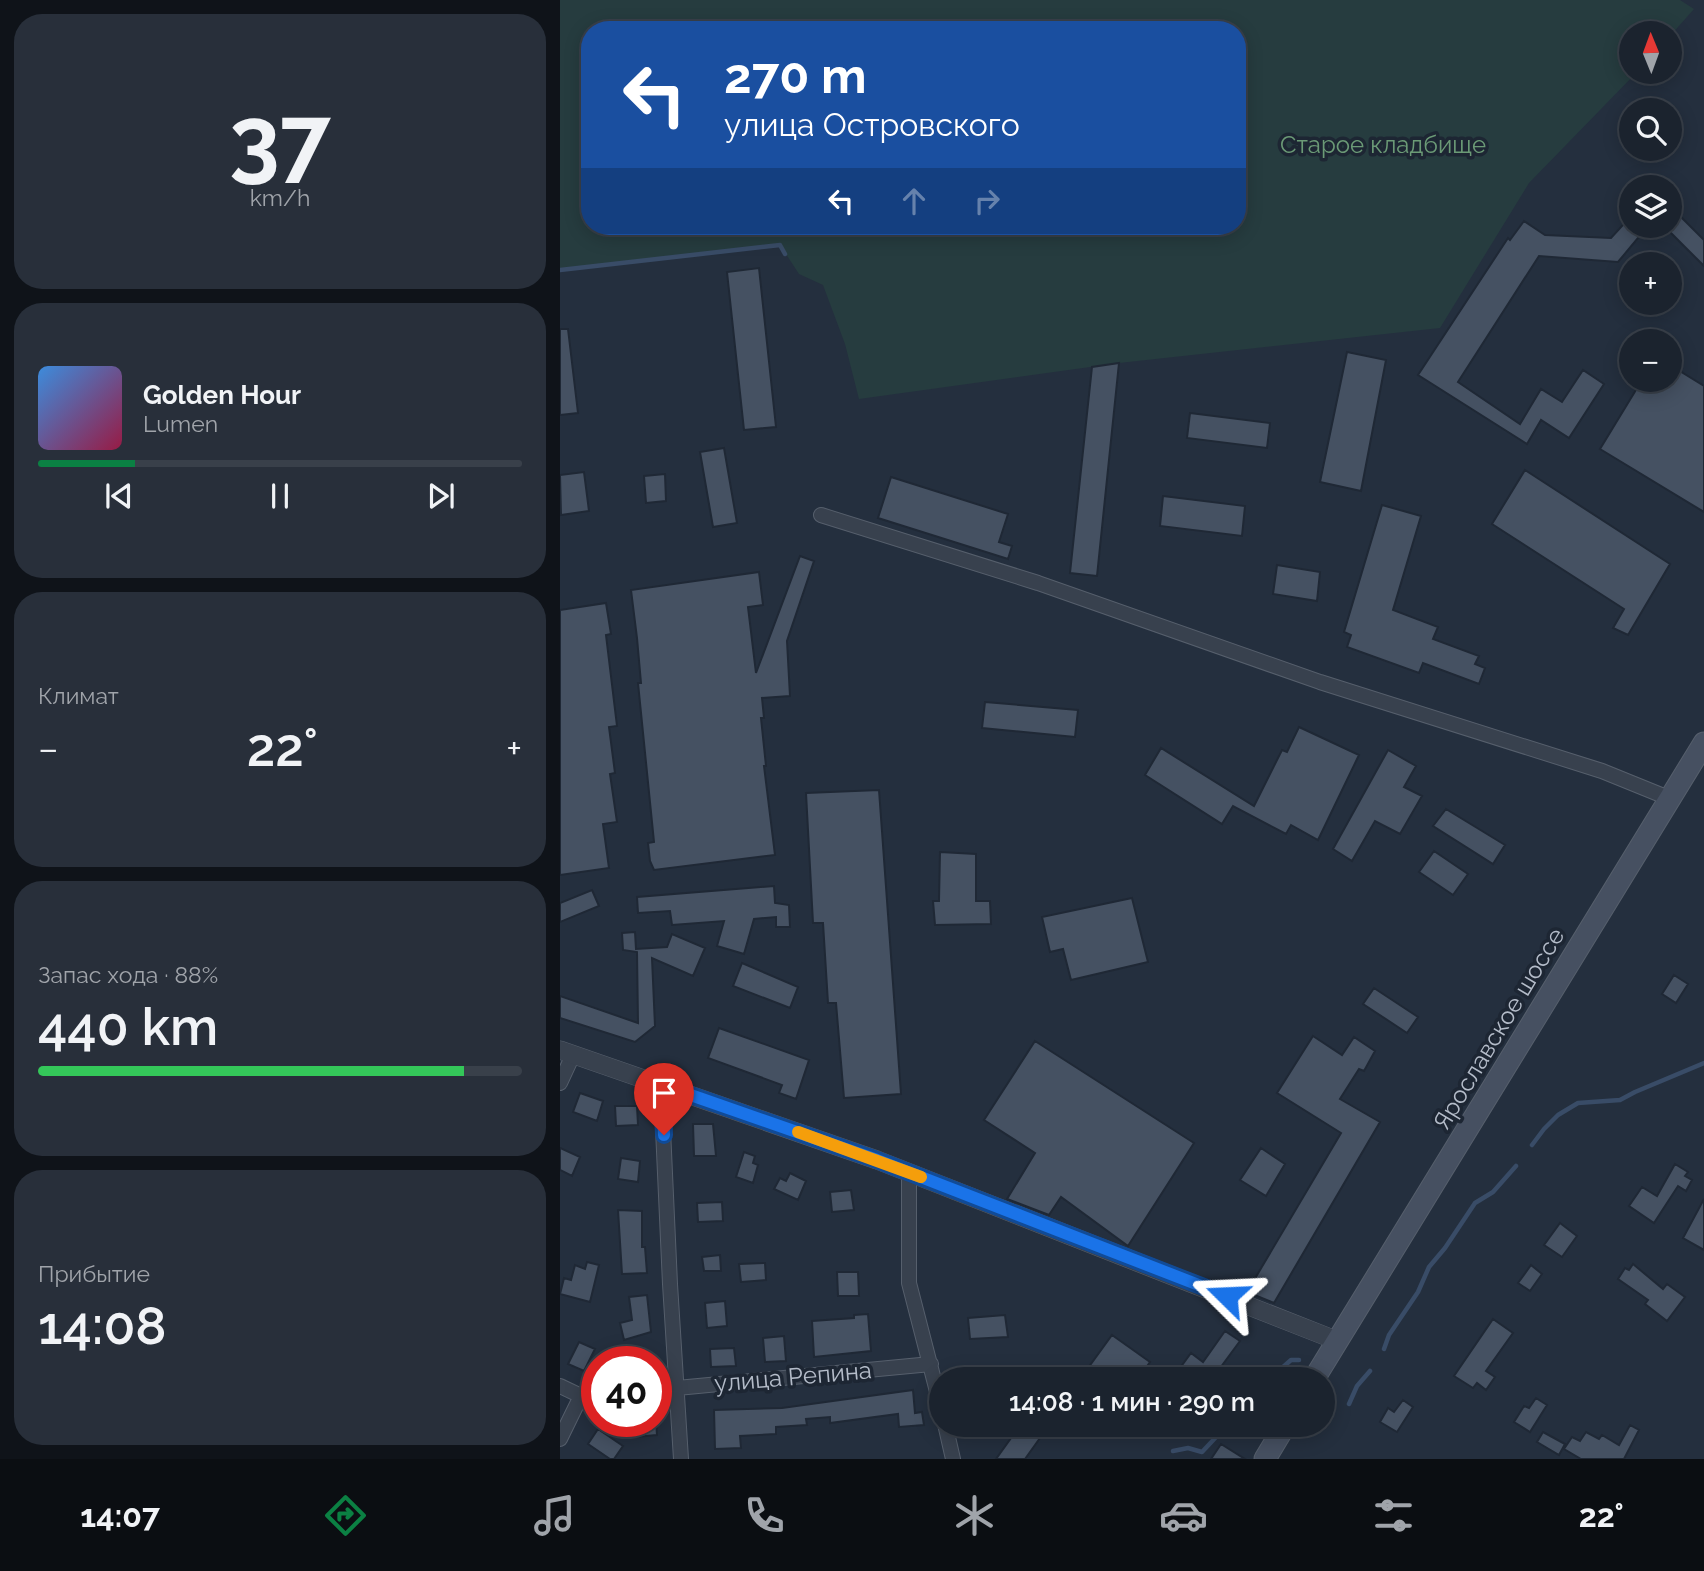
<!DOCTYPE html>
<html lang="ru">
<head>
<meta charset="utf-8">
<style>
	body { margin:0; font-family:Raleway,sans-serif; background:#282f3a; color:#f1f3f6; height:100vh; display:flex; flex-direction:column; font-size:26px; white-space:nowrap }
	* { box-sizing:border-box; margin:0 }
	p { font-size:23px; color:#a0a4aa }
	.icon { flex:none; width:38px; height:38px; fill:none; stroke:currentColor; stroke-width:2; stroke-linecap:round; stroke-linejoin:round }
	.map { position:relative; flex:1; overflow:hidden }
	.details { display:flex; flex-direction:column; gap:14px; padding:14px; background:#0f1319; width:560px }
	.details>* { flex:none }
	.banner { position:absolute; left:21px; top:21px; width:665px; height:214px; border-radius:28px; box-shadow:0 4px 18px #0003,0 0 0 2px #39404a; background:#1a4fa0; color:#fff; overflow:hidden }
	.needle { width:46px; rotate:359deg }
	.controls { position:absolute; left:1059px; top:21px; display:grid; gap:14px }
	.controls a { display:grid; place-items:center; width:63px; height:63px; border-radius:50%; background:#1b232e; box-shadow:0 4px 18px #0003,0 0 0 2px #39404a; font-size:35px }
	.speed { position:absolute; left:21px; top:1346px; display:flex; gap:14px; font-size:35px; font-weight:700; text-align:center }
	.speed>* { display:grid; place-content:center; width:91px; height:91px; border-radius:50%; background:#1b232e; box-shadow:0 4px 18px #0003,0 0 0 2px #39404a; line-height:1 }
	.speed .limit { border:10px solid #d22; background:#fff; color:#111 }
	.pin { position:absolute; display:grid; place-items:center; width:60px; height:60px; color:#fff; margin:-72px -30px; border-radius:50% 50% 50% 0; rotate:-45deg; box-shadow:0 0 7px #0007 }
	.pin .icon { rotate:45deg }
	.me { position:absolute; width:77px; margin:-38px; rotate:291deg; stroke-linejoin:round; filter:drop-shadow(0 0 5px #0008) }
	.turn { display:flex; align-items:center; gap:24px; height:147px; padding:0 28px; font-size:32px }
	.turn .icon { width:91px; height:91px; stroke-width:2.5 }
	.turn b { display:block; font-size:49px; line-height:60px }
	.lanes { display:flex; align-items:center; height:66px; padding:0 28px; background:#0003; justify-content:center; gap:35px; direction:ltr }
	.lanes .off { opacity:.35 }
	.big { font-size:52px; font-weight:600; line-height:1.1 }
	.details .widget { flex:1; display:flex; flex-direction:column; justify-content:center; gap:10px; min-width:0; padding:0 24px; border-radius:28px; background:#282f3a }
	.details .dial { align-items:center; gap:0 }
	.dial b { font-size:91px; line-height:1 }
	.song { display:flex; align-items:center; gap:21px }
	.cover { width:84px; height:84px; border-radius:10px; background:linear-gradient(135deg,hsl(210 70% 55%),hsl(340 70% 35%)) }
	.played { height:7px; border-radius:4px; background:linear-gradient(90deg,#0b8043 20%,#39404a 20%) }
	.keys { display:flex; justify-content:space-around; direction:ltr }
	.heat { display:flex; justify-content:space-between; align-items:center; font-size:38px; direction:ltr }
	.charge { height:10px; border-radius:5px; background:linear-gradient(90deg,#34c759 88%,#39404a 0) }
	.trip { position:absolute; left:369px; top:1367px; width:406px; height:70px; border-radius:35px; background:#1b232e; box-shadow:0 4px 18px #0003,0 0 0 2px #39404a; font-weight:600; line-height:70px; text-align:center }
	.tab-bar { display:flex; height:112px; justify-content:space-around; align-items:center; background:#0b0e12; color:#a0a4aa }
	.tab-bar .icon { width:49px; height:49px }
	.tab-bar .active { color:#0b8043 }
	.tab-bar b { font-size:32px; color:#f1f3f6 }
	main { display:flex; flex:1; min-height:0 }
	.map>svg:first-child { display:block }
	.green { fill:#263c3f; fill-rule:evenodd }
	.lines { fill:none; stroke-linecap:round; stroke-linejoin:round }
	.stream { stroke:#394c67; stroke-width:4.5 }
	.building { fill:#455162; stroke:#1f2835; stroke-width:2 }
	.minor-casing { stroke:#565f6c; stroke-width:16 }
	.tertiary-casing { stroke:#565f6c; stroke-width:19 }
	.secondary-casing { stroke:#565f6c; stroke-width:23 }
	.minor { stroke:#38414e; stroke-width:14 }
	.tertiary { stroke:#38414e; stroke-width:18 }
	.secondary { stroke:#465061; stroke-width:21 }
	.route-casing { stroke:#114b97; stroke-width:18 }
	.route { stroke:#1a73e8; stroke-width:12 }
	.slow { stroke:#f59e0b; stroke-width:12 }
	.labels { text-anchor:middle; stroke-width:7; stroke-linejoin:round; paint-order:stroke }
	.park-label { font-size:24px; fill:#6b9a76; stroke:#1d2633 }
	.street-label { font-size:24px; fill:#b4bcc9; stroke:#1d2633 }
</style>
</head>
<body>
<main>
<section class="details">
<div class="widget dial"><b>37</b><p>km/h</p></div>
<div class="widget">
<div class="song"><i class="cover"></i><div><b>Golden Hour</b><p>Lumen</p></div></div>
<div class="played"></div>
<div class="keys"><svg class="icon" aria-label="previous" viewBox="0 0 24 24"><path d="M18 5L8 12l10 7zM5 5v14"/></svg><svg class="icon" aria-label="pause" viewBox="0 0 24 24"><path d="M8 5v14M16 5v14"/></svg><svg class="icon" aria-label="next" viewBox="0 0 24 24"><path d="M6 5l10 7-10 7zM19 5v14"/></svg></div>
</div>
<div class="widget"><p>Климат</p>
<div class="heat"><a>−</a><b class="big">22°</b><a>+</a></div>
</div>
<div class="widget"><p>Запас хода · 88%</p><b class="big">440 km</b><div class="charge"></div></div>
<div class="widget"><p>Прибытие</p><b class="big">14:08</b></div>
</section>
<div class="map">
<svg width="1144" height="1459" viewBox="0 0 1144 1459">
	<rect width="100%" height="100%" fill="#242f3e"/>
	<path class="green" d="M0,0H1120L1134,9L1110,36V33H1071V72H1077L969,183L880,328L559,363L299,399L285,344L263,285L239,274L220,245L0,270ZM30,30H677V226H30Z"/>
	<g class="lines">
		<path class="stream" d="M0,270L220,245L225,254
			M972,1145L984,1129L998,1115L1018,1103L1060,1100L1075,1092L1144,1063
			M824,1349L829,1335L858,1292L869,1267L885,1248L915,1203L933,1192L956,1166
			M715,1379L722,1368L731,1360H739
			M789,1404L797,1386L810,1371
			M613,1451L628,1448L642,1452L658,1435L674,1424"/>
	</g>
	<path class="building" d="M1116,212L1144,240V266L1110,232V218Z
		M1071,216V226H1088L1058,262L979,256L898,382L960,424L981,389L1002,402L1023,370L1044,384L1009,438L981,420L967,444L858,375L948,238L950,240L964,221L985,235L1051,238Z
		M199,268L216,427L184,430L167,272Z
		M0,329H8L18,413L0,415Z
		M787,352L826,360L801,491L760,482Z
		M559,363L537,576L510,573L532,367Z
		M1110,365L1144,386V512L1040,449L1082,380H1110Z
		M630,413L710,423L707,448L627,438Z
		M164,448L177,523L153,527L140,452Z
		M965,470L1110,564L1068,635L1053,628L1064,609L932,524Z
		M24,472L29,511L1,515L0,475Z
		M105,474L106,501L86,503L84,476Z
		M331,477L448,514L439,542L452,546L448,559L318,518Z
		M603,496L685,506L682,536L600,526Z
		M822,505L861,516L833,610L878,627L873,639L919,656L915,664L925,668L919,684L863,663L859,673L787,647L791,635L784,632Z
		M240,556L254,561L227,641L230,696L202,698L204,718H201L206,766H204L215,855L94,870L90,861L88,843L94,842L78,683H81L77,638L71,590L199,572L203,605L188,607L196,673Z
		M717,565L760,572L757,601L713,594Z
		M46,603L51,634L46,635L57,726L49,727L55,773L50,774L57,822L43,824L49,868L0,875V610Z
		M425,702L518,710L515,737L422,728Z
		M739,727L799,755L758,840L731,825L726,834L673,806L662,824L585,775L601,748L694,806L722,750L727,752Z
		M828,750L856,766L844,787L862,796L840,834L815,821L792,861L773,849Z
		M319,790L341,1094L284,1098L276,1003H268L263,923H253L246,793Z
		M886,809L945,845L933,864L873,826Z
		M874,851L908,874L893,895L859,872Z
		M380,852L416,854V901H430L431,924L375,925L373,901H379Z
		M214,886L215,903L229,905L230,927H216V917L194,919L184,954L157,946L164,921L112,925L110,911L78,913L77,897Z
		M32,890L39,906L0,922V903Z
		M572,898L588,962L511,980L503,949L490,952L482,917Z
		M75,932L76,949L107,947L112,934L145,948L133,976L92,958L95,1026L75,1042L0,1018V996L78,1023L77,952L63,950L62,933Z
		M182,963L238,987L230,1008L173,986Z
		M1114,975L1128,984L1116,1003L1102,994Z
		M814,988L858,1017L847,1033L803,1004Z
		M159,1028L249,1060L236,1099L219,1093L222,1085L148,1058Z
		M753,1036L782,1055L794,1037L815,1051L804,1071L799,1069L780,1099L820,1122L714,1303L687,1292L781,1133L717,1093Z
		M475,1041L634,1143L568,1246L501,1197L489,1215L447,1199L475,1153L424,1120Z
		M20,1093L43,1101L37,1121L13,1112Z
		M55,1106H77L78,1125L56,1126Z
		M133,1124H153L156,1156H134Z
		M0,1148L20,1157L12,1176L0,1170Z
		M701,1148L725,1164L706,1196L680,1180Z
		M184,1152L195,1156L193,1163L198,1165L193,1183L176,1177Z
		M61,1158L80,1161L78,1182L58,1179Z
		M1115,1164L1128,1172L1125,1176L1132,1180L1126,1191L1118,1186L1094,1223L1069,1206L1082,1187L1097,1196Z
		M230,1173L246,1181L238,1200L214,1189L220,1178L226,1181Z
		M291,1190L294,1210L272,1212L270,1192Z
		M1144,1199V1250L1123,1238Z
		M162,1202L163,1221L138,1222L137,1203Z
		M58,1210L82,1211V1247H85L87,1273L62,1274Z
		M1000,1223L1017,1236L1002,1257L984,1245Z
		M160,1255L161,1271H144L142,1257Z
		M27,1262L39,1265L30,1302L0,1294L4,1278L11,1280L15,1265L25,1269Z
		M205,1263L206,1280L181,1282L179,1264Z
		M1073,1264L1103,1289L1107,1284L1125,1297L1107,1321L1085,1304L1088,1300L1058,1279L1065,1268L1069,1270Z
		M971,1265L982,1274L970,1291L958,1283Z
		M277,1272H298L299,1296H278Z
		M87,1295L91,1332L64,1340L60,1323L72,1320L69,1297Z
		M165,1301L167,1326L147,1328L145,1303Z
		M308,1314L311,1351L254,1357L252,1321L294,1318V1315Z
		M445,1315L448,1337L410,1339L408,1318Z
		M933,1319L953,1333L926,1371L935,1377L926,1390L917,1383L913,1388L894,1376Z
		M665,1331L680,1341L652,1379H612L631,1353L643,1362Z
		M552,1335L590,1362L578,1379H529L523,1375Z
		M224,1336L226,1361L205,1362L203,1338Z
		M19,1342L35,1349L24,1371L8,1364Z
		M174,1348L176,1366L151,1367L150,1349Z
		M353,1390L355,1413L362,1412L364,1425L339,1427L338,1414L270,1423V1417L246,1419L247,1425L216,1427V1434L180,1436L181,1448L155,1449L154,1410L222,1408Z
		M976,1398L987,1405L970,1432L954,1422L964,1406L969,1408Z
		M843,1400L853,1407L837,1432L820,1422L828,1408L834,1412Z
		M74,1421H96L97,1435L75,1437Z
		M461,1424H490L465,1459H436Z
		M1070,1425L1079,1430L1064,1459H1021L1004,1449L1012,1437L1020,1441L1026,1432L1039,1439L1042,1435L1059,1445Z
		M38,1429L63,1446L54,1459H50L28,1444Z
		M983,1432L1005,1444L999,1455L977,1442Z
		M661,1444L685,1459H651Z"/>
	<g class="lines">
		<defs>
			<path id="minor" d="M261,515L478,583L760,682L1042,771L1111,799
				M0,1083L13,1055
				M101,1085L110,1284L121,1459
				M349,1172V1283L382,1411
				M0,1386L21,1396L37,1394
				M96,1390L371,1364
				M385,1424L393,1459
				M0,1439L21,1396"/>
			<path id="tertiary" d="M0,1050L317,1160L778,1341"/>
			<path id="secondary" d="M754,1379L1144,743
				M705,1459L726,1424"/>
		</defs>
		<use href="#minor" class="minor-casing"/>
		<use href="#tertiary" class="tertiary-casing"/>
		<use href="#secondary" class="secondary-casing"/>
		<use href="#minor" class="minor"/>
		<use href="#tertiary" class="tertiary"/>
		<use href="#secondary" class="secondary"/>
	</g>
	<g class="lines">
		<defs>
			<path id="route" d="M104,1135L102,1085L317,1160L667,1296"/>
		</defs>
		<use href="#route" class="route-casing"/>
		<use href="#route" class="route"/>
		<path class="slow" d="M238,1132L361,1177"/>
	</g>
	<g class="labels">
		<g class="park-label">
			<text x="823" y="153">Старое кладбище</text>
		</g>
		<g class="street-label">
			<text transform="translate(939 1029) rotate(-59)" y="8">Ярославское шоссе</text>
			<text transform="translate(233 1377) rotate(-5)" y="8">улица Репина</text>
		</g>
	</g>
</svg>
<div class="controls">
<a><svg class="needle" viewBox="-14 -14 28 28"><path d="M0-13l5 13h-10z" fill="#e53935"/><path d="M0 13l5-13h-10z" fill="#a0a4aa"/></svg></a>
<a><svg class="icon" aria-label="search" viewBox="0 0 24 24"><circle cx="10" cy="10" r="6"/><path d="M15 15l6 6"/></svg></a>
<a><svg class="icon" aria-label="layers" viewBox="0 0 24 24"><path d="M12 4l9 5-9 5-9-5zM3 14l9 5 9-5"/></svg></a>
<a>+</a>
<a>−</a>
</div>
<div class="speed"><div class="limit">40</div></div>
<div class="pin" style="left:104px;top:1135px;background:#d93025"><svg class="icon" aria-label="arrive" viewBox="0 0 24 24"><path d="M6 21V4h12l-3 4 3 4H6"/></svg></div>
<svg class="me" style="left:667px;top:1296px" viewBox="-20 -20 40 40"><path d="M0-17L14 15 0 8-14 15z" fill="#1a73e8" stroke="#fff" stroke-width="4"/></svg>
<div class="trip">14:08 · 1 мин · 290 m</div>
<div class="banner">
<div class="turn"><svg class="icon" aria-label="left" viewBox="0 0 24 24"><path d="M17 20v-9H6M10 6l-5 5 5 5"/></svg><div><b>270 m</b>улица Островского</div></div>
<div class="lanes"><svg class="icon" aria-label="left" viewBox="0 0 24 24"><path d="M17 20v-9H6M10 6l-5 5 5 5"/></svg><svg class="icon off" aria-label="ahead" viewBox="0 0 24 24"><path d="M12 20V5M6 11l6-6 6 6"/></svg><svg class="icon off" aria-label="right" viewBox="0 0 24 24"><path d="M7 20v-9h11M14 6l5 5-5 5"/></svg></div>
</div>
</div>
</main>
<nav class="tab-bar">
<b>14:07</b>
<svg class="icon active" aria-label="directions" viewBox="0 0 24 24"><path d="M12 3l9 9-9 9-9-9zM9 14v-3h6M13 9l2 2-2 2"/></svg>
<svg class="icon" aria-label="music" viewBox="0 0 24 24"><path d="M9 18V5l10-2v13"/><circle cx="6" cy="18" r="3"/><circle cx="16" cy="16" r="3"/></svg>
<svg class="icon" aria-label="phone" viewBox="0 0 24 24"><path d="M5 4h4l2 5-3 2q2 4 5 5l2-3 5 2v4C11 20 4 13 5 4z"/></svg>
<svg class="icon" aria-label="climate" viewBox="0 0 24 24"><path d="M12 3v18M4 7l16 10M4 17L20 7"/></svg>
<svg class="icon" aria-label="car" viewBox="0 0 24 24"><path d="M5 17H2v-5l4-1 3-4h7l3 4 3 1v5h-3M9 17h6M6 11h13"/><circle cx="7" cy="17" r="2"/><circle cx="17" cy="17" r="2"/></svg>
<svg class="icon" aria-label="filters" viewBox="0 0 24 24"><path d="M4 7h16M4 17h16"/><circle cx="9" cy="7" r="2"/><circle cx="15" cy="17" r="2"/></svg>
<b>22°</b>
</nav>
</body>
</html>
